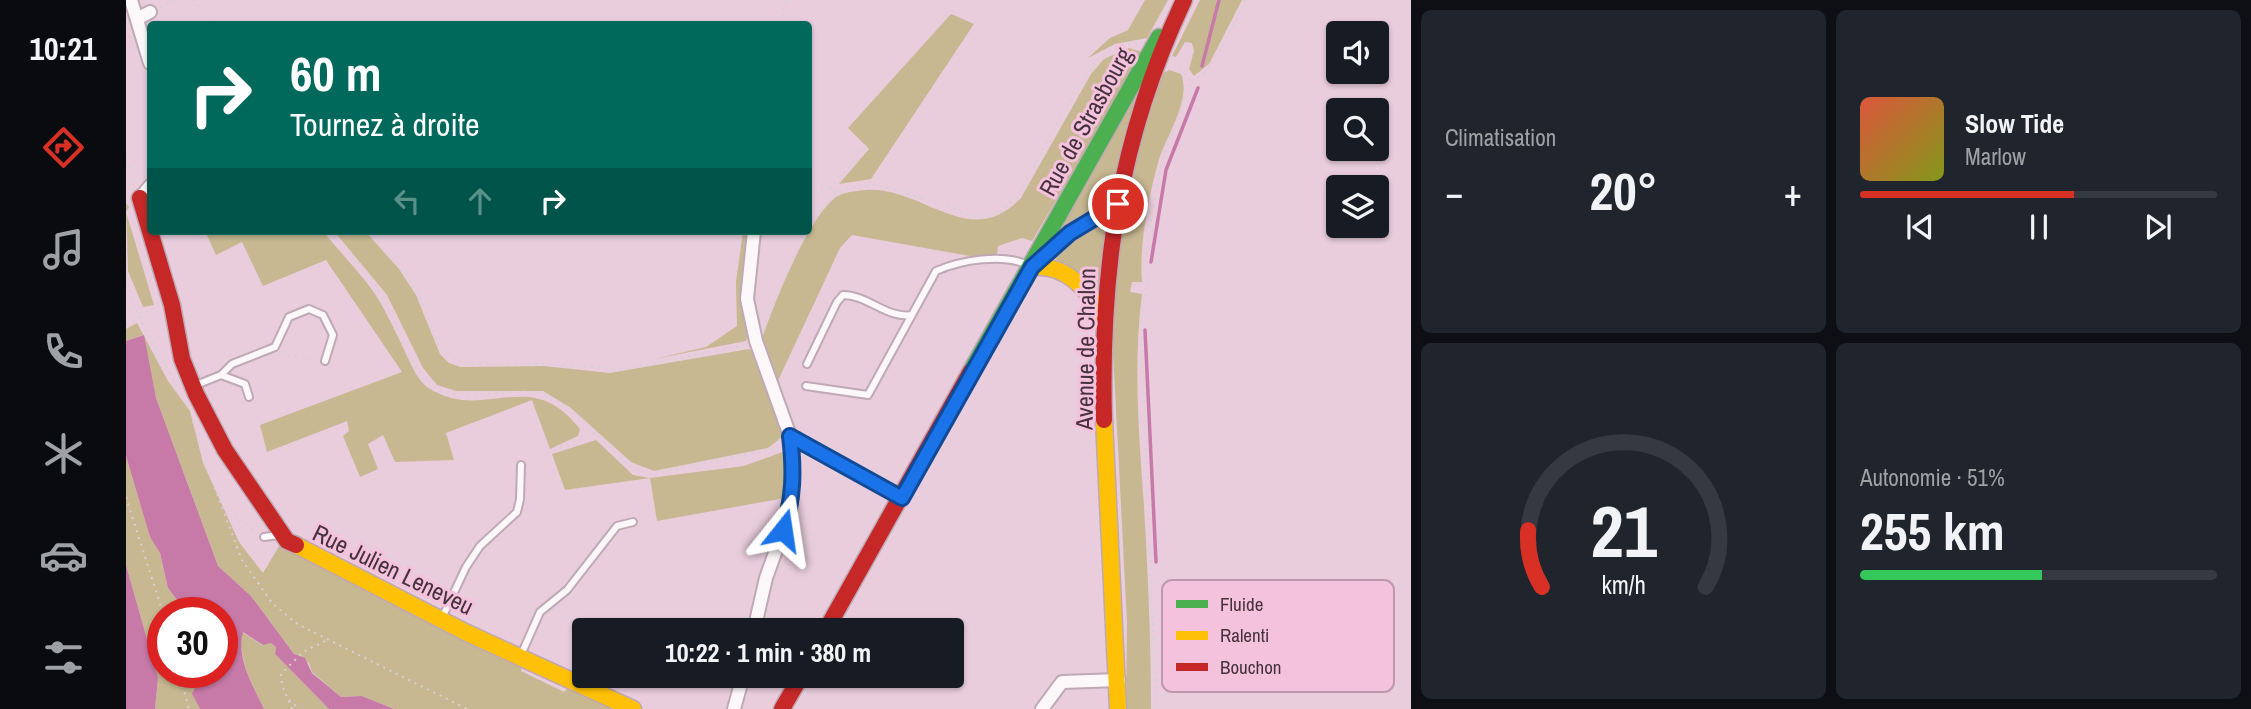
<!DOCTYPE html>
<html lang="fr">
<head>
<meta charset="utf-8">
<style>
	body { margin:0; font-family:"Archivo Narrow",sans-serif; background:#20242c; color:#f1f3f6; height:100vh; display:flex; flex-direction:column; font-size:26px; white-space:nowrap }
	* { box-sizing:border-box; margin:0 }
	p { font-size:23px; color:#9ea1a6 }
	.icon { flex:none; width:38px; height:38px; fill:none; stroke:currentColor; stroke-width:2; stroke-linecap:round; stroke-linejoin:round }
	.map { position:relative; flex:1; overflow:hidden }
	.panel { display:flex; flex-direction:column; gap:10px; padding:10px; background:#0d0f14; width:840px }
	.panel>* { flex:none }
	.top-card { position:absolute; left:21px; top:21px; width:665px; height:214px; border-radius:7px; box-shadow:0 2px 5px #0004; background:#00695c; color:#fff; overflow:hidden }
	.buttons { position:absolute; left:1200px; top:21px; display:grid; gap:14px }
	.buttons a { display:grid; place-items:center; width:63px; height:63px; border-radius:7px; background:#171b24; box-shadow:0 2px 5px #0004; font-size:35px }
	.speed { position:absolute; left:21px; top:597px; display:flex; gap:14px; font-size:35px; font-weight:700; text-align:center }
	.speed>* { display:grid; place-content:center; width:91px; height:91px; border-radius:50%; background:#171b24; box-shadow:0 2px 5px #0004; line-height:1 }
	.speed .limit { border:10px solid #d22; background:#fff; color:#111 }
	.pin { position:absolute; display:grid; place-items:center; width:60px; height:60px; color:#fff; margin:-30px; border:4px solid #fff; border-radius:50%; box-shadow:0 2px 7px #0007 }
	.me { position:absolute; width:77px; margin:-38px; rotate:15deg; stroke-linejoin:round; filter:drop-shadow(0 0 5px #0008) }
	.turn { display:flex; align-items:center; gap:24px; height:147px; padding:0 28px; font-size:32px }
	.turn .icon { width:91px; height:91px; stroke-width:2.5 }
	.turn b { display:block; font-size:49px; line-height:60px }
	.lanes { display:flex; align-items:center; height:66px; padding:0 28px; background:#0003; justify-content:center; gap:35px; direction:ltr }
	.lanes .off { opacity:.35 }
	.big { font-size:52px; font-weight:800; line-height:1.1 }
	.panel .widget { flex:1; display:flex; flex-direction:column; justify-content:center; gap:10px; min-width:0; padding:0 24px; border-radius:10px; background:#20242c }
	.panel .dial { align-items:center; gap:0 }
	.dial svg { height:182px; overflow:visible; fill:none; stroke:#363941; stroke-width:7; stroke-linecap:round; text-anchor:middle }
	.dial text { fill:#f1f3f6; stroke:none }
	.song { display:flex; align-items:center; gap:21px }
	.cover { width:84px; height:84px; border-radius:10px; background:linear-gradient(135deg,hsl(10 70% 55%),hsl(70 70% 35%)) }
	.played { height:7px; border-radius:4px; background:linear-gradient(90deg,#d93025 60%,#363941 60%) }
	.keys { display:flex; justify-content:space-around; direction:ltr }
	.heat { display:flex; justify-content:space-between; align-items:center; font-size:38px; direction:ltr }
	.charge { height:10px; border-radius:5px; background:linear-gradient(90deg,#34c759 51%,#363941 0) }
	.panel .tiles { flex:1; display:grid; gap:10px; grid-template-columns:repeat(2,1fr) }
	.trip { position:absolute; left:446px; top:618px; width:392px; height:70px; border-radius:7px; background:#171b24; box-shadow:0 2px 5px #0004; font-weight:800; line-height:70px; text-align:center }
	main { display:flex; flex:1; min-height:0 }
	.menu { display:flex; flex-direction:column; width:126px; justify-content:space-around; align-items:center; background:#090b0e; color:#9ea1a6 }
	.menu .icon { width:49px; height:49px }
	.menu .selected { color:#d93025 }
	.menu b { font-size:32px; color:#f1f3f6 }
	.map>svg:first-child { display:block }
	.green { fill:#c7b892 }
	.water { fill:#c77aa8 }
	.lines { fill:none; stroke-linecap:round; stroke-linejoin:round }
	.stream { stroke:#c77aa8; stroke-width:3.5 }
	.lane-casing { stroke:#bfa9b5; stroke-width:10 }
	.street-casing { stroke:#bfa9b5; stroke-width:16 }
	.fast-casing { stroke:#bfa9b5; stroke-width:19 }
	.slow-casing { stroke:#bfa9b5; stroke-width:19 }
	.jam-casing { stroke:#bfa9b5; stroke-width:19 }
	.path { stroke:#d7d0d4; stroke-width:2; stroke-dasharray:2 5; stroke-linecap:butt }
	.lane { stroke:#fcf8fa; stroke-width:6 }
	.street { stroke:#fcf8fa; stroke-width:12 }
	.fast { stroke:#4caf50; stroke-width:16 }
	.slow { stroke:#ffc107; stroke-width:16 }
	.jam { stroke:#c62828; stroke-width:16 }
	.route-casing { stroke:#114b97; stroke-width:18 }
	.route { stroke:#1a73e8; stroke-width:12 }
	.labels { text-anchor:middle; stroke-width:6; stroke-linejoin:round; paint-order:stroke }
	.street-label { font-size:24px; fill:#46323d; stroke:#f4c2dd }
	.key { fill:#f4c2dd; stroke:#c097ad; stroke-width:2 }
	.key-label { font-size:19px; fill:#46323d }
</style>
</head>
<body>
<main>
<nav class="menu">
<b>10:21</b>
<svg class="icon selected" aria-label="directions" viewBox="0 0 24 24"><path d="M12 3l9 9-9 9-9-9zM9 14v-3h6M13 9l2 2-2 2"/></svg>
<svg class="icon" aria-label="music" viewBox="0 0 24 24"><path d="M9 18V5l10-2v13"/><circle cx="6" cy="18" r="3"/><circle cx="16" cy="16" r="3"/></svg>
<svg class="icon" aria-label="phone" viewBox="0 0 24 24"><path d="M5 4h4l2 5-3 2q2 4 5 5l2-3 5 2v4C11 20 4 13 5 4z"/></svg>
<svg class="icon" aria-label="climate" viewBox="0 0 24 24"><path d="M12 3v18M4 7l16 10M4 17L20 7"/></svg>
<svg class="icon" aria-label="car" viewBox="0 0 24 24"><path d="M5 17H2v-5l4-1 3-4h7l3 4 3 1v5h-3M9 17h6M6 11h13"/><circle cx="7" cy="17" r="2"/><circle cx="17" cy="17" r="2"/></svg>
<svg class="icon" aria-label="filters" viewBox="0 0 24 24"><path d="M4 7h16M4 17h16"/><circle cx="9" cy="7" r="2"/><circle cx="15" cy="17" r="2"/></svg>
</nav>
<div class="map">
<svg width="1285" height="709" viewBox="0 0 1285 709">
	<rect width="100%" height="100%" fill="#e9cddc"/>
	<path class="green" d="M1019,0H1042L1021,38L989,44L962,58L984,38L1002,30Z
		M1074,0H1116L1083,64L1068,76L1063,69L1068,51L1066,43L1059,42L1050,57L1046,56Z
		M825,14L848,24L745,179L713,184L743,149L722,128Z
		M1003,48L1017,52L906,241L896,238L872,246L871,254L855,258L726,235L714,248L649,387L634,344C647,307 680,220 710,197C716,193 724,192 731,191C793,179 841,255 895,198L965,74L978,59Z
		M1043,70L1055,74C1066,101 1039,137 1032,163C1022,199 1013,245 1016,282H1006L1004,292L1016,294C1007,364 1013,436 1018,507C1022,574 1025,641 1025,709H1000L1001,622L985,313L993,251L1013,147L1037,73Z
		M1007,90L1014,92L984,205L928,242Z
		M0,203L3,207L0,212L28,305L17,307L2,271Z
		M981,221L973,295L947,271L928,258L929,250Z
		M79,231H197C214,253 236,274 251,297C262,315 271,335 280,354C286,366 292,382 304,389C360,423 404,364 454,429L452,436L424,449L406,400L320,433L328,460L269,462L257,435L242,444L252,469L234,477L217,436L223,431L221,421L141,452L134,425L276,372L200,260L137,286L116,242L90,255Z
		M208,231H239L273,269L290,295L314,354L323,363L334,367L418,366L484,373L623,349L628,353L656,437L642,448L528,471L505,462L445,408L417,391H330L311,385L297,368L261,295Z
		M617,231H623V330L620,341L528,359L580,347L611,326L610,282Z
		M11,323L42,381L64,411L77,463L113,542L137,573L155,543L398,662L395,671L438,692L443,687L489,709H268L236,696L215,697L186,672L183,663L168,654L125,596L92,566L30,398L17,335L0,341V329Z
		M470,440L507,475L524,478L618,466L662,450L659,498L531,521L524,478L439,490L426,454Z
		M0,456L24,537L34,553L42,588L60,612H37V672H80L81,681L66,694L74,709H29L32,678L0,565Z
		M116,632L136,645L145,642L150,647L149,654L203,709H138C126,684 112,660 116,632Z"/>
	<path class="water" d="M18,335L30,398L92,566L125,596L168,654L179,658L186,673L215,697L236,696L268,709H203L149,654L150,647L145,643L137,645L117,632C110,659 127,685 138,709H74L66,694L70,685L80,681V672H96V612H60L42,588L34,553L24,537L0,456V341Z
		M0,565L32,678L29,709H0Z"/>
	<g class="lines">
		<path class="stream" d="M1076,66L1093,0
			M1025,262L1040,170L1072,88
			M1019,330L1030,562"/>
		<defs>
			<path id="lane" d="M681,364L711,302L717,295C742,295 761,319 786,315
				M95,375L119,384L123,397
				M70,385L95,375L106,364L149,347L163,317L183,309L197,315L207,335L199,361
				M680,386L742,395L810,271C835,260 877,253 902,265
				M138,537L153,535
				M316,618L340,567L354,546L391,512L394,499L395,465
				M395,655L414,612L441,590L491,526L507,522"/>
			<path id="street" d="M5,0L24,63
				M11,19L24,12
				M14,198L24,186
				M628,231L621,299L630,341L664,436L667,480L664,511L640,578L628,630
				M664,436L776,498
				M608,709L617,676
				M916,709L936,682L993,680"/>
			<path id="fast" d="M845,371L1033,37"/>
			<path id="slow" d="M906,267C941,264 960,289 978,316
				M978,420L992,709
				M170,545L339,632L507,709"/>
			<path id="jam" d="M14,198L46,305L56,359L70,394L99,450L161,541L170,545
				M914,259L944,233L992,204
				M978,420C974,269 993,138 1058,0
				M700,630L845,371
				M656,709L675,676"/>
		</defs>
		<use href="#lane" class="lane-casing"/>
		<use href="#street" class="street-casing"/>
		<use href="#fast" class="fast-casing"/>
		<use href="#slow" class="slow-casing"/>
		<use href="#jam" class="jam-casing"/>
		<path class="path" d="M67,0L85,20L96,24
			M34,7L49,0
			M656,24L659,0
			M1065,81C1088,74 1109,21 1120,0
			M0,159L9,185
			M682,181L710,192
			M704,189L740,145
			M682,228L710,192L725,187L748,185L765,188L853,218L873,213L892,196L940,107L971,59L997,45L1012,44
			M204,231C219,249 236,266 249,284C267,310 281,365 303,383C333,408 379,386 413,393C439,399 479,440 496,461L508,469L526,474L652,448
			M244,231L291,290L313,346L324,357L339,364H420L499,369L619,345
			M0,277L13,318L52,388
			M13,313L31,308
			M639,322L680,231
			M0,325L12,318
			M155,354L191,360
			M67,421L80,465L116,560L146,603L171,624L341,709
			M421,453L468,434
			M0,497L37,613
			M95,500L131,534
			M53,672L63,709
			M163,700L174,709
			M166,709L156,685L155,674L177,652L203,639
			M1030,709L1015,314L1022,278L1019,259L1034,165L1065,81L1053,67L1044,65"/>
		<use href="#lane" class="lane"/>
		<use href="#street" class="street"/>
		<use href="#fast" class="fast"/>
		<use href="#slow" class="slow"/>
		<use href="#jam" class="jam"/>
	</g>
	<g class="lines">
		<defs>
			<path id="route" d="M657,530C668,499 668,469 664,436L776,498L906,267L944,233L992,204"/>
		</defs>
		<use href="#route" class="route-casing"/>
		<use href="#route" class="route"/>
	</g>
	<g class="labels">
		<g class="street-label">
			<text transform="translate(960 122) rotate(-61)" y="8">Rue de Strasbourg</text>
			<text transform="translate(960 349) rotate(-89)" y="8">Avenue de Chalon</text>
			<text transform="translate(267 570) rotate(26)" y="8">Rue Julien Leneveu</text>
		</g>
	</g>
	<rect x="1036" y="580" width="232" height="112" rx="10" class="key"/>
	<rect x="1050" y="600" width="32" height="8" fill="#4caf50"/>
	<rect x="1050" y="631" width="32" height="9" fill="#ffc107"/>
	<rect x="1050" y="663" width="32" height="8" fill="#c62828"/>
	<g class="key-label">
		<text x="1094" y="611">Fluide</text>
		<text x="1094" y="642">Ralenti</text>
		<text x="1094" y="674">Bouchon</text>
	</g>
</svg>
<div class="buttons">
<a><svg class="icon" aria-label="sound" viewBox="0 0 24 24"><path d="M4 9h4l5-4v14l-5-4H4zM17 9q2 3 0 6"/></svg></a>
<a><svg class="icon" aria-label="search" viewBox="0 0 24 24"><circle cx="10" cy="10" r="6"/><path d="M15 15l6 6"/></svg></a>
<a><svg class="icon" aria-label="layers" viewBox="0 0 24 24"><path d="M12 4l9 5-9 5-9-5zM3 14l9 5 9-5"/></svg></a>
</div>
<div class="speed"><div class="limit">30</div></div>
<div class="pin" style="left:992px;top:204px;background:#d93025"><svg class="icon" aria-label="arrive" viewBox="0 0 24 24"><path d="M6 21V4h12l-3 4 3 4H6"/></svg></div>
<svg class="me" style="left:657px;top:530px" viewBox="-20 -20 40 40"><path d="M0-17L14 15 0 8-14 15z" fill="#1a73e8" stroke="#fff" stroke-width="4"/></svg>
<div class="trip">10:22 · 1 min · 380 m</div>
<div class="top-card">
<div class="turn"><svg class="icon" aria-label="right" viewBox="0 0 24 24"><path d="M7 20v-9h11M14 6l5 5-5 5"/></svg><div><b>60 m</b>Tournez à droite</div></div>
<div class="lanes"><svg class="icon off" aria-label="left" viewBox="0 0 24 24"><path d="M17 20v-9H6M10 6l-5 5 5 5"/></svg><svg class="icon off" aria-label="ahead" viewBox="0 0 24 24"><path d="M12 20V5M6 11l6-6 6 6"/></svg><svg class="icon" aria-label="right" viewBox="0 0 24 24"><path d="M7 20v-9h11M14 6l5 5-5 5"/></svg></div>
</div>
</div>
<section class="panel">
<div class="tiles">
<div class="widget"><p>Climatisation</p>
<div class="heat"><a>−</a><b class="big">20°</b><a>+</a></div>
</div>
<div class="widget">
<div class="song"><i class="cover"></i><div><b>Slow Tide</b><p>Marlow</p></div></div>
<div class="played"></div>
<div class="keys"><svg class="icon" aria-label="previous" viewBox="0 0 24 24"><path d="M18 5L8 12l10 7zM5 5v14"/></svg><svg class="icon" aria-label="pause" viewBox="0 0 24 24"><path d="M8 5v14M16 5v14"/></svg><svg class="icon" aria-label="next" viewBox="0 0 24 24"><path d="M6 5l10 7-10 7zM19 5v14"/></svg></div>
</div>
<div class="widget dial"><svg viewBox="0 0 100 80">
<path d="M14 69A42 42 0 1 1 86 69"/>
<path d="M14 69A42 42 0 0 1 8 44" stroke="#d93025"/>
<text x="50" y="56" font-size="32" font-weight="700">21</text>
<text x="50" y="72" font-size="11">km/h</text>
</svg></div>
<div class="widget"><p>Autonomie · 51%</p><b class="big">255 km</b><div class="charge"></div></div>
</div>
</section>
</main>
</body>
</html>
